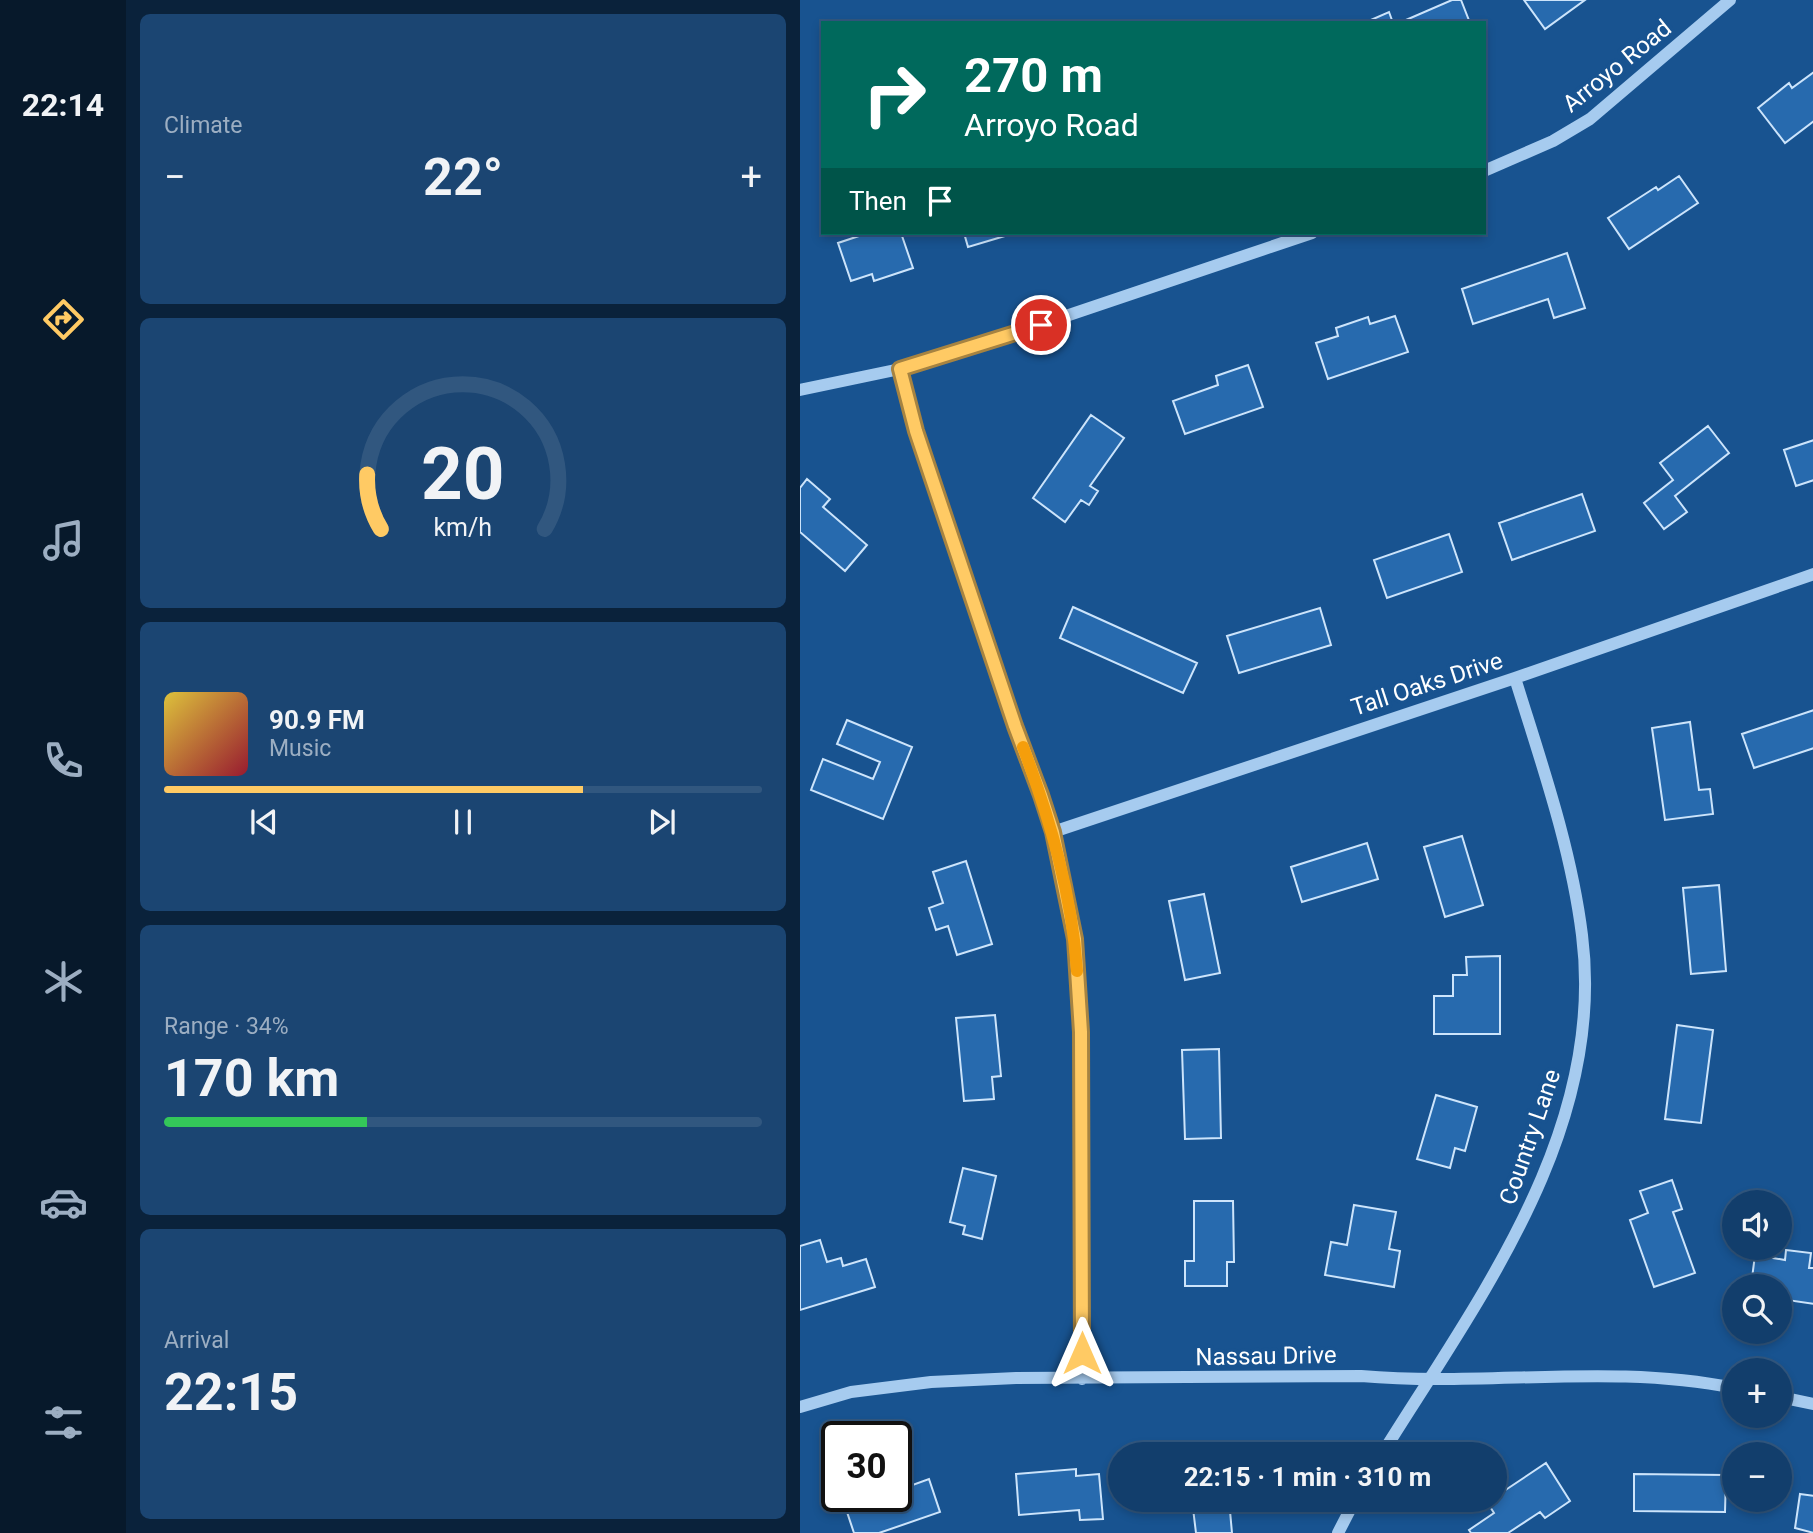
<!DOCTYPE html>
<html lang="en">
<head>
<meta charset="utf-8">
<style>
	body { margin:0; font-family:Roboto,sans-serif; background:#1b4572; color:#f1f3f6; height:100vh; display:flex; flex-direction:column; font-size:26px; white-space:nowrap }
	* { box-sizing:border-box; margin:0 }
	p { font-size:23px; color:#9caec2 }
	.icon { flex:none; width:38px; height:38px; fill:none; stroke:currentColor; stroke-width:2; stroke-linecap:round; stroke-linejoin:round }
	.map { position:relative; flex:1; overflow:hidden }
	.side { display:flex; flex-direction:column; gap:14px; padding:14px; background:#0a223b; width:674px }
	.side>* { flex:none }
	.top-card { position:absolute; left:21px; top:21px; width:665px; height:214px; border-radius:0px; box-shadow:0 4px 10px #0003,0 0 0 2px #31577f; background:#00695c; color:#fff; overflow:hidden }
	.fabs { position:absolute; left:922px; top:1190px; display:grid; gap:14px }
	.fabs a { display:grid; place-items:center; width:70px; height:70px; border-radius:50%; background:#123e6c; box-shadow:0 4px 10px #0003,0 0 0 2px #31577f; font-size:35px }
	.speed { position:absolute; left:21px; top:1421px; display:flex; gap:14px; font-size:35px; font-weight:700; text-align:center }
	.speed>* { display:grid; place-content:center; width:91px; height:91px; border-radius:50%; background:#123e6c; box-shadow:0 4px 10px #0003,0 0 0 2px #31577f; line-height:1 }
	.speed .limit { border:4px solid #111; border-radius:10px; background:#fff; color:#111 }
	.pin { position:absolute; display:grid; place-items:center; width:60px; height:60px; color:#fff; margin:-30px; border:4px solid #fff; border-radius:50%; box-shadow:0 2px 7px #0007 }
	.me { position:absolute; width:77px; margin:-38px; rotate:0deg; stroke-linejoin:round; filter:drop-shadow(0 0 5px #0008) }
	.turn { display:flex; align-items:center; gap:24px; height:147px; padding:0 28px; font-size:32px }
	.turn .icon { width:91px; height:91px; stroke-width:2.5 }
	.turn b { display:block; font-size:49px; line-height:60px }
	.then { display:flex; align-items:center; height:66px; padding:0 28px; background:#0003; gap:14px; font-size:26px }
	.big { font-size:52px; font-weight:700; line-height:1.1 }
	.side .card { flex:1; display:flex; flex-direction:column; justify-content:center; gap:10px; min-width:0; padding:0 24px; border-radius:10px; background:#1b4572 }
	.side .dial { align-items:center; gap:0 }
	.dial svg { height:182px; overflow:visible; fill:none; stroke:#31577f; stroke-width:7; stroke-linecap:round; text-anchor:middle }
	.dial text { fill:#f1f3f6; stroke:none }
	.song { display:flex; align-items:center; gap:21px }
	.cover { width:84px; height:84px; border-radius:10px; background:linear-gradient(135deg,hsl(50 70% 55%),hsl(350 70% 35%)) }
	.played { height:7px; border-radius:4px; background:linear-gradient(90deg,#ffca64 70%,#31577f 70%) }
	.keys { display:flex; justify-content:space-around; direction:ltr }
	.heat { display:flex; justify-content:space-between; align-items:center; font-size:38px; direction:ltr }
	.charge { height:10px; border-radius:5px; background:linear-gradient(90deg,#34c759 34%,#31577f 0) }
	.trip { position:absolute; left:308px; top:1442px; width:399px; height:70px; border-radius:35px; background:#123e6c; box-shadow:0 4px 10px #0003,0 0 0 2px #31577f; font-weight:700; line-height:70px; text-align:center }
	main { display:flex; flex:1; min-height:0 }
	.tabs { display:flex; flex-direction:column; width:126px; justify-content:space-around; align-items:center; background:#07192b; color:#9caec2 }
	.tabs .icon { width:49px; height:49px }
	.tabs .selected { color:#ffca64 }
	.tabs b { font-size:32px; color:#f1f3f6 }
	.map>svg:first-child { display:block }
	.building { fill:#276aae; stroke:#cce4fb; stroke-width:2 }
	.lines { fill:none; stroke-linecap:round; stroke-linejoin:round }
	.minor { stroke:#a6cbef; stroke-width:12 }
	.route-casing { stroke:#a68341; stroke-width:18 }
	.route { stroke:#ffca64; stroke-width:12 }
	.slow { stroke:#f59e0b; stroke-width:12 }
	.labels { text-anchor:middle; stroke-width:7; stroke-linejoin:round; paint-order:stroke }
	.street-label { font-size:24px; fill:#fff; stroke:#185390 }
</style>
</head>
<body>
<main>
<nav class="tabs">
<b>22:14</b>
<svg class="icon selected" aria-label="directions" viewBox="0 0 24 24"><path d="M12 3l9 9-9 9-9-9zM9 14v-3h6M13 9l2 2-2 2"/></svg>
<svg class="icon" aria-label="music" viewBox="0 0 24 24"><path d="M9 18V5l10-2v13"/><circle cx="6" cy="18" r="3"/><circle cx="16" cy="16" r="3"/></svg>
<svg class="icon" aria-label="phone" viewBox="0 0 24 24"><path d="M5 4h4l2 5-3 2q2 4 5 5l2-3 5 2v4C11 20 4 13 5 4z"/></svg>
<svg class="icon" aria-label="climate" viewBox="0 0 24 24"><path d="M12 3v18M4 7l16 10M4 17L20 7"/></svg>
<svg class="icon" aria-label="car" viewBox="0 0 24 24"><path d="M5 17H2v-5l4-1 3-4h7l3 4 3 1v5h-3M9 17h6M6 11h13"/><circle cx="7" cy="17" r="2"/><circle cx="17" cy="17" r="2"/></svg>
<svg class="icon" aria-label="filters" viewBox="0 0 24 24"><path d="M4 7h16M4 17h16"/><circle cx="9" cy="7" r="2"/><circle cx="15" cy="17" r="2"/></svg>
</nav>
<section class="side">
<div class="card"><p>Climate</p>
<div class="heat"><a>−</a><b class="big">22°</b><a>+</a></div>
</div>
<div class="card dial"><svg viewBox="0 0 100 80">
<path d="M14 69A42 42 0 1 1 86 69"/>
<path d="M14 69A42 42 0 0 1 8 45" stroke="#ffca64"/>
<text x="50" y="56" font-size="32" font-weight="700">20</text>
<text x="50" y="72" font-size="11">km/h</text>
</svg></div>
<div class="card">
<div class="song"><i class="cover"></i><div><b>90.9 FM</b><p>Music</p></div></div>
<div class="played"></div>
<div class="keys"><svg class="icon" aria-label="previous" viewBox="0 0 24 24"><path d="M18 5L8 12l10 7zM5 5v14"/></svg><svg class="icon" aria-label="pause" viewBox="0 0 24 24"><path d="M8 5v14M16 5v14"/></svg><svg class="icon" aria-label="next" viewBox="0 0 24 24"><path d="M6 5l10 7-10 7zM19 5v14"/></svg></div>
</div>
<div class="card"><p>Range · 34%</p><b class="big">170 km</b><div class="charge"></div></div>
<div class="card"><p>Arrival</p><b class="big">22:15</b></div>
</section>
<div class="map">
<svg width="1014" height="1533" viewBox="0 0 1014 1533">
	<rect width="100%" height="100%" fill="#185390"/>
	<path class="building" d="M652,0H661L670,23H599Z
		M724,0H785L745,29Z
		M589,12L593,23H564Z
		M1014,72V121L985,143L958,108L989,83L992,88Z
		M879,176L898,203L829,249L808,218L856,187L858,190Z
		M68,233H101L113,268L74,281L72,274L51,281L38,243Z
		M164,233H215L168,247Z
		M767,253L785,308L754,318L748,299L673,324L662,289Z
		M595,316L608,352L528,379L516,343L538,336L536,328L568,317L570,324Z
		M448,365L463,407L385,434L373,401L418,385L416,376Z
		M291,415L324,438L290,486L298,491L289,505L281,500L265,522L233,498Z
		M908,426L929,453L875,496L887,512L864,529L844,503L873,480L860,463Z
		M1014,440V480L996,486L984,450Z
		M7,479L30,499L23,507L67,545L45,571L0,532V488Z
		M782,494L795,531L712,560L699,523Z
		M649,534L662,572L587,598L574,560Z
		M273,607L397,663L383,693L260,638Z
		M520,608L531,645L439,673L427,636Z
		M1014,710V748L954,768L942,734Z
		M47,720L112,747L83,819L11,790L23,759L73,779L80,762L37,744Z
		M890,722L899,790L910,789L913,814L865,820L852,728Z
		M662,836L683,905L645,917L624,847Z
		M567,843L578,879L502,902L491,867Z
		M166,861L192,944L157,955L148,926L136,930L129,908L143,903L133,872Z
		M919,885L926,971L891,974L883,888Z
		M404,894L420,973L385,980L369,901Z
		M700,956V1034H634V996H653V975H667L666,957Z
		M195,1015L201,1076L192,1077L194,1099L164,1101L156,1018Z
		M877,1025L913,1030L901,1123L865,1119Z
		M419,1049L421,1138L385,1139L382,1050Z
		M636,1095L677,1107L665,1151L655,1148L650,1168L617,1159Z
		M163,1168L196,1176L182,1239L163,1234L165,1226L150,1222Z
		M872,1180L882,1209L873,1212L895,1273L854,1287L830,1220L848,1213L840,1191Z
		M394,1201H433L434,1262H427V1286H385V1261H394Z
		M554,1205L596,1212L589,1249L600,1251L594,1287L525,1275L531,1242L547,1245Z
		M20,1240L27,1262L41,1258L43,1266L66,1259L75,1287L0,1310V1246Z
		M986,1250L1011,1253L1009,1268H1014V1304L980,1299V1286H951L955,1255L985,1260Z
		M746,1463L770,1501L745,1518L740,1512L708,1533H671L669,1530L694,1513L687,1502L695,1500V1497Z
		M276,1469V1476L299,1474L303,1519L280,1520L279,1510L219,1515L216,1474Z
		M834,1474L926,1475L925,1512L834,1511Z
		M129,1479L140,1512L79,1533H54L42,1497L96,1496V1491Z
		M1000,1494L1014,1496V1533L995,1528Z
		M392,1500H429L432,1533H396Z"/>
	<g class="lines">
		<path class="minor" d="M684,171L753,141L790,119L930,0
			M100,369L116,431L253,832L275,939L281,1032L282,1379
			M0,390L100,369L192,341L512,233
			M253,832L715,678L1014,574
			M980,1397L1014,1404
			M0,1407L51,1392L131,1382L216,1378L561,1376C685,1387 811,1363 934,1388
			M582,1454C679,1298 807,1130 782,935C771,847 741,762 715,678
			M538,1533L555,1500"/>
	</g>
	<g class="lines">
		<defs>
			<path id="route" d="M241,325L100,369L116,431L215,726L241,795L253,832L275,939L281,1032L282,1353"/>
		</defs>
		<use href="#route" class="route-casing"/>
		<use href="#route" class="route"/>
		<path class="slow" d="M223,747C250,819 272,894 277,971"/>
	</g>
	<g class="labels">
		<g class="street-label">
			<text transform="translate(817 66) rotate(-39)" y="8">Arroyo Road</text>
			<text transform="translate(627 684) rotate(-18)" y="8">Tall Oaks Drive</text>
			<text transform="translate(730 1137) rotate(-71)" y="8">Country Lane</text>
			<text transform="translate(466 1356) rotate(-1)" y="8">Nassau Drive</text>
		</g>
	</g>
</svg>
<div class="fabs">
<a><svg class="icon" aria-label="sound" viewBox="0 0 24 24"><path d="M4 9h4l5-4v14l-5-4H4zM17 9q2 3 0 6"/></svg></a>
<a><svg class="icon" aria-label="search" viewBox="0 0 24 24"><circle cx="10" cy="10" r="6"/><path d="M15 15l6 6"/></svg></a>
<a>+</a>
<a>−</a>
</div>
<div class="speed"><div class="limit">30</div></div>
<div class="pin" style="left:241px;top:325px;background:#d93025"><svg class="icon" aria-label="arrive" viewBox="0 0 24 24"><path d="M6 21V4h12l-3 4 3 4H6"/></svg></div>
<svg class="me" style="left:282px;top:1353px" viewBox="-20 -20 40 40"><path d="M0-17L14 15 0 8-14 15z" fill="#ffca64" stroke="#fff" stroke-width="4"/></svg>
<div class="trip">22:15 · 1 min · 310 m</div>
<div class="top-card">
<div class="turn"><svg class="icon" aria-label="right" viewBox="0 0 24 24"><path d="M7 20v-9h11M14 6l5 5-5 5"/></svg><div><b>270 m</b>Arroyo Road</div></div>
<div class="then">Then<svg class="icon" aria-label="arrive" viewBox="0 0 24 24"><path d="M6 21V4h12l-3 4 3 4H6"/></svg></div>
</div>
</div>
</main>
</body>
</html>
